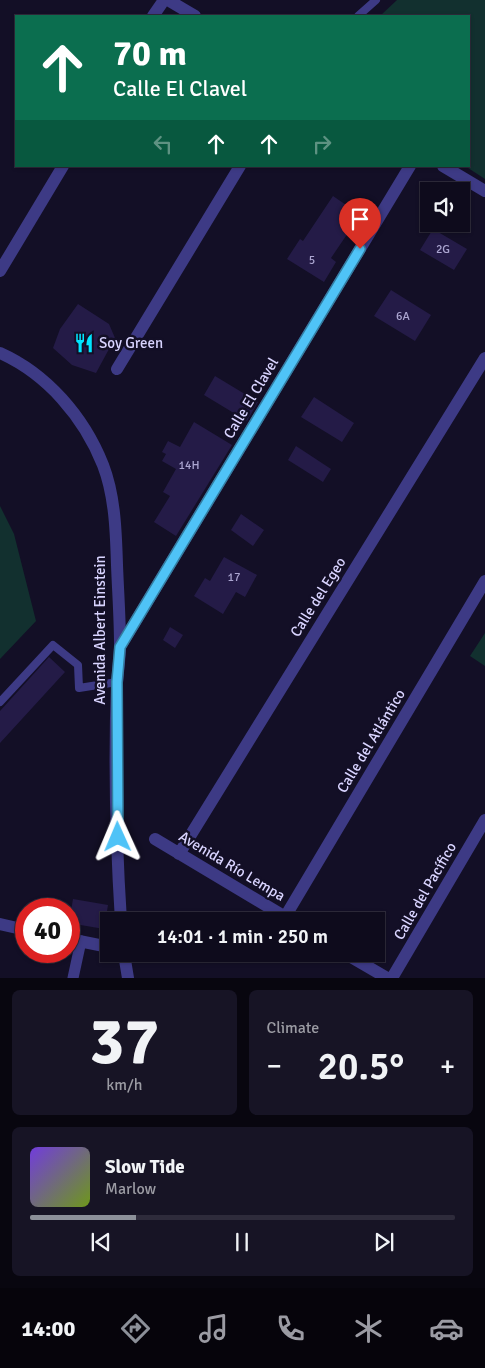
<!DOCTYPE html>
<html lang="en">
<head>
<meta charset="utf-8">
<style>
	body { margin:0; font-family:Signika,sans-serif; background:#171425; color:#f1f3f6; height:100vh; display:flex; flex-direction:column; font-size:19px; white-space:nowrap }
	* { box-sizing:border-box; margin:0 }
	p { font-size:16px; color:#9b9ba3 }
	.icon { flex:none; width:28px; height:28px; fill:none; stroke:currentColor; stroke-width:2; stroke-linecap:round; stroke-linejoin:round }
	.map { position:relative; height:978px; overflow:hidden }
	.panel { display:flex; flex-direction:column; gap:12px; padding:12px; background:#08060f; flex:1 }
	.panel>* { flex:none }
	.hud { position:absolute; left:15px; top:15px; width:455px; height:152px; border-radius:0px; box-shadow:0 1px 4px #0004,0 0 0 1px #2e2b3b; background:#0b6e4f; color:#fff; overflow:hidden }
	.controls { position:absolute; left:420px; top:182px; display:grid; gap:10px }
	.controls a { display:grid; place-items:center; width:50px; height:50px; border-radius:0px; background:#0e0b1c; box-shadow:0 1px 4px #0004,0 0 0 1px #2e2b3b; font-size:25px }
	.speed { position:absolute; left:15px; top:898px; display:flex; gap:10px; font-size:25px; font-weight:700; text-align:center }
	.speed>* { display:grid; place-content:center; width:65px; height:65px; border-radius:50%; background:#0e0b1c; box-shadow:0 1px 4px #0004,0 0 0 1px #2e2b3b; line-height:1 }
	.speed .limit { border:8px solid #d22; background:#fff; color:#111 }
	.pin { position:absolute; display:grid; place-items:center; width:42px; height:42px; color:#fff; margin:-51px -21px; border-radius:50% 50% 50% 0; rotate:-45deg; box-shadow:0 0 5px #0007 }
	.pin .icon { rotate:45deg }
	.me { position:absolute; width:55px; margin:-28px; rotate:359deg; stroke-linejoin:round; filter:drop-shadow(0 0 4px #0008) }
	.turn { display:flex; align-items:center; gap:18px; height:105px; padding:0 15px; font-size:22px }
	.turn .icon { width:65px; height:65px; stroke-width:2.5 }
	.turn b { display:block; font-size:35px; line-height:42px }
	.lanes { display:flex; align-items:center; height:48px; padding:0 15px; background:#0003; justify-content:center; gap:25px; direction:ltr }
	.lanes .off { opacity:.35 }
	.big { font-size:38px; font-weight:600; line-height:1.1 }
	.panel .card { flex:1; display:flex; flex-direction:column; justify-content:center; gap:8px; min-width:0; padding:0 18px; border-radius:8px; background:#171425 }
	.panel .dial { align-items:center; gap:0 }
	.dial b { font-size:65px; line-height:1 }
	.song { display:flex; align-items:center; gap:15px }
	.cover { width:60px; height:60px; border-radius:8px; background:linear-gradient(135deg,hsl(260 70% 55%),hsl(80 70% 35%)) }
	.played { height:5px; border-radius:2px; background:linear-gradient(90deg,#8c9099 25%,#2e2b3b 25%) }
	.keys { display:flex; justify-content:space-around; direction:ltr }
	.heat { display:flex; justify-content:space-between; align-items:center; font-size:28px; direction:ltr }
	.panel .tiles { flex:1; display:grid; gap:12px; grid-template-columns:1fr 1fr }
	.card:last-child { grid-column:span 2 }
	.trip { position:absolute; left:100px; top:912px; width:285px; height:50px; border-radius:0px; background:#0e0b1c; box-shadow:0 1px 4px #0004,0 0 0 1px #2e2b3b; font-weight:600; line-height:50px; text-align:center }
	.tabs { display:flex; height:80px; justify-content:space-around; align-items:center; background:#06040b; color:#9b9ba3 }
	.tabs .icon { width:35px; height:35px }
	.tabs .active { color:#8c9099 }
	.tabs b { font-size:22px; color:#f1f3f6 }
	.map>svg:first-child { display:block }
	.green { fill:#12302f }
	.building { fill:#241b47 }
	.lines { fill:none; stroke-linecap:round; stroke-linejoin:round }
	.service { stroke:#3d3a85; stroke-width:8 }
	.pedestrian { stroke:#3d3a85; stroke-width:11 }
	.minor { stroke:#3d3a85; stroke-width:12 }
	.tertiary { stroke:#3d3a85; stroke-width:12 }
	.route-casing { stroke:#337fa1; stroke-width:12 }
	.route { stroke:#4fc3f7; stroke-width:9 }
	.labels { text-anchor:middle; stroke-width:5; stroke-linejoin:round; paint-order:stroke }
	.number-label { font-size:12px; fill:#aca6d1 }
	.poi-label { font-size:15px; fill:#d9d4ff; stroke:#130f26; text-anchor:start }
	.street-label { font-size:15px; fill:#d9d4ff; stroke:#130f26 }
</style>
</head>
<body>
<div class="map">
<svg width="485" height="978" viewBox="0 0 485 978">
	<rect width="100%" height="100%" fill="#130f26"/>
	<path class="green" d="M397,0H485V179L465,166H469V16H380Z
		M0,506L14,534L36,621L0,659Z
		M485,633V666L470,656Z"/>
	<path class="building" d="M333,196L368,220L359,235L350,230L331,258L336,262L324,282L287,259L300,239L303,241Z
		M433,229L467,249L454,270L420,250Z
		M391,290L431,315L415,341L374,316Z
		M78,304L109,324L115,338L96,373L72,365L53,348L60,329Z
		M215,376L258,402L247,421L204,395Z
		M314,397L354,423L342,442L301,417Z
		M194,422L232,445L176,536L154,522L170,496L163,492L176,469L162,461L166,454L162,452L168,441L180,447Z
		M296,446L331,469L323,482L288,460Z
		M241,514L264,530L253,546L231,530Z
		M224,557L257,575L245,597L236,592L223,614L194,596L205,578L210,581Z
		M170,627L183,635L175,648L163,640Z
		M49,657L65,672L0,743V711Z
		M73,899L108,905L104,929L69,923Z"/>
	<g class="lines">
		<path class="service" d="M358,16L376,0
			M0,702L53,645L78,665L79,688L117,682"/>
		<path class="pedestrian" d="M73,978L81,941"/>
		<path class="minor" d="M168,0L195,16
			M153,16L164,0
			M443,166L485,191
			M0,271L63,166
			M117,369L240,166
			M120,647L410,166
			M155,839L292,921
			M179,854L485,358
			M285,917L485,581
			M0,924L26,930
			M69,939L109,947
			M346,954L387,978
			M392,978L485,820"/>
		<path class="tertiary" d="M0,353C47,374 84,417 103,465C115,496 116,532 117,565C118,592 120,618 120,645C120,657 118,670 117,683C114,762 116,843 121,921
			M124,954L128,978"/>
	</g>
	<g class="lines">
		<defs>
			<path id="route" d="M118,837L117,682L120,647L360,249"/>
		</defs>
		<use href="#route" class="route-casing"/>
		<use href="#route" class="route"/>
	</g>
	<defs>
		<symbol id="restaurant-bare" viewBox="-9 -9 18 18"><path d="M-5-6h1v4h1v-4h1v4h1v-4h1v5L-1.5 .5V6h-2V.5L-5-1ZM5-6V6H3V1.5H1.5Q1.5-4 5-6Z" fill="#00e5ff" stroke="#130f26" stroke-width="2.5" paint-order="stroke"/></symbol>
	</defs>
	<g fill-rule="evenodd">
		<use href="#restaurant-bare" x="70" y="329" width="28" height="28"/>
	</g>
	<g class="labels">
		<g class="number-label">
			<text x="443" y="253">2G</text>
			<text x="312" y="264">5</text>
			<text x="403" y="320">6A</text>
			<text x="189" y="469">14H</text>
			<text x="234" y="581">17</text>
		</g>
		<g class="poi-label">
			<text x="99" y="348">Soy Green</text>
		</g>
		<g class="street-label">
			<text transform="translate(251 398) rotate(-59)" y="5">Calle El Clavel</text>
			<text transform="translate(318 597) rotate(-58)" y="5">Calle del Egeo</text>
			<text transform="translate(100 630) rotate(-90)" y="5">Avenida Albert Einstein</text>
			<text transform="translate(371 741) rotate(-59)" y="5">Calle del Atlántico</text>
			<text transform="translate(232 866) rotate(31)" y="5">Avenida Río Lempa</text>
			<text transform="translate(425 891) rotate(-60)" y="5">Calle del Pacífico</text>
		</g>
	</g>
</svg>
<div class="controls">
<a><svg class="icon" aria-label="sound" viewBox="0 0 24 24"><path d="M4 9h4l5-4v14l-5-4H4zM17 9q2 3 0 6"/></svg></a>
</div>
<div class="speed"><div class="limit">40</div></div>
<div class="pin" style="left:360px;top:249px;background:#d93025"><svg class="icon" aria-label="arrive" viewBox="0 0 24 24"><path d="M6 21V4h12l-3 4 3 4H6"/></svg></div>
<svg class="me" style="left:118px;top:837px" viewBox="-20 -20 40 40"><path d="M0-17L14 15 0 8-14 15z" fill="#4fc3f7" stroke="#fff" stroke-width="4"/></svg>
<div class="trip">14:01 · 1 min · 250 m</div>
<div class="hud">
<div class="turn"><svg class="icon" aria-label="ahead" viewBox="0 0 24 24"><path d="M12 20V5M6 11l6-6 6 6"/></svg><div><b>70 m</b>Calle El Clavel</div></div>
<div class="lanes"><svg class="icon off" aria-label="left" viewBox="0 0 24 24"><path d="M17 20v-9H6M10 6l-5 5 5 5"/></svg><svg class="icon" aria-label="ahead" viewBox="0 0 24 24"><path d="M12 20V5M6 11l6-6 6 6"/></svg><svg class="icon" aria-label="ahead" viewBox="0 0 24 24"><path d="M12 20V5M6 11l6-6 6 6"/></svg><svg class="icon off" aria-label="right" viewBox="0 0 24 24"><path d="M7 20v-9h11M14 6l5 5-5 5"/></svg></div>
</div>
</div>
<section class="panel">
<div class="tiles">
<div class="card dial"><b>37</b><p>km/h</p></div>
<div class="card"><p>Climate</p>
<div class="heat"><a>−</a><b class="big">20.5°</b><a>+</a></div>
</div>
<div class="card">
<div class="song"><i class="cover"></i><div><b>Slow Tide</b><p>Marlow</p></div></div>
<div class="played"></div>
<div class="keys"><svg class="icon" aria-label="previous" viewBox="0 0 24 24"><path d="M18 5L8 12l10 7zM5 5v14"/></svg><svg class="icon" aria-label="pause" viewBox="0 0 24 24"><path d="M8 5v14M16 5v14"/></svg><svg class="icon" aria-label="next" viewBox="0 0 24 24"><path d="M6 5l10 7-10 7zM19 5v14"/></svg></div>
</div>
</div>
</section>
<nav class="tabs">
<b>14:00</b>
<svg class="icon active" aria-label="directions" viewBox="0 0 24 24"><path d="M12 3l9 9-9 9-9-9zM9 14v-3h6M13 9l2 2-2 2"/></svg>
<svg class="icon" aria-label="music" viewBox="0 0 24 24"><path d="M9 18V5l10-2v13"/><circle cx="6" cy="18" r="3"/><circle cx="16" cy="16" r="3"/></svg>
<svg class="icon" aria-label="phone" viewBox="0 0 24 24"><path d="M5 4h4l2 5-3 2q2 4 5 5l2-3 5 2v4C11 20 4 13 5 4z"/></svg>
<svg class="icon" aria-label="climate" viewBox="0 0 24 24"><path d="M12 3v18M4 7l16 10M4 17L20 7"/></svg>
<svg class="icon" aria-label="car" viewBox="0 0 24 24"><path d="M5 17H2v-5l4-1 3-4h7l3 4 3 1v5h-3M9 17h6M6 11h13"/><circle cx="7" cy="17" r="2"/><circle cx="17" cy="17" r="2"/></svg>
</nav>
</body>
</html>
